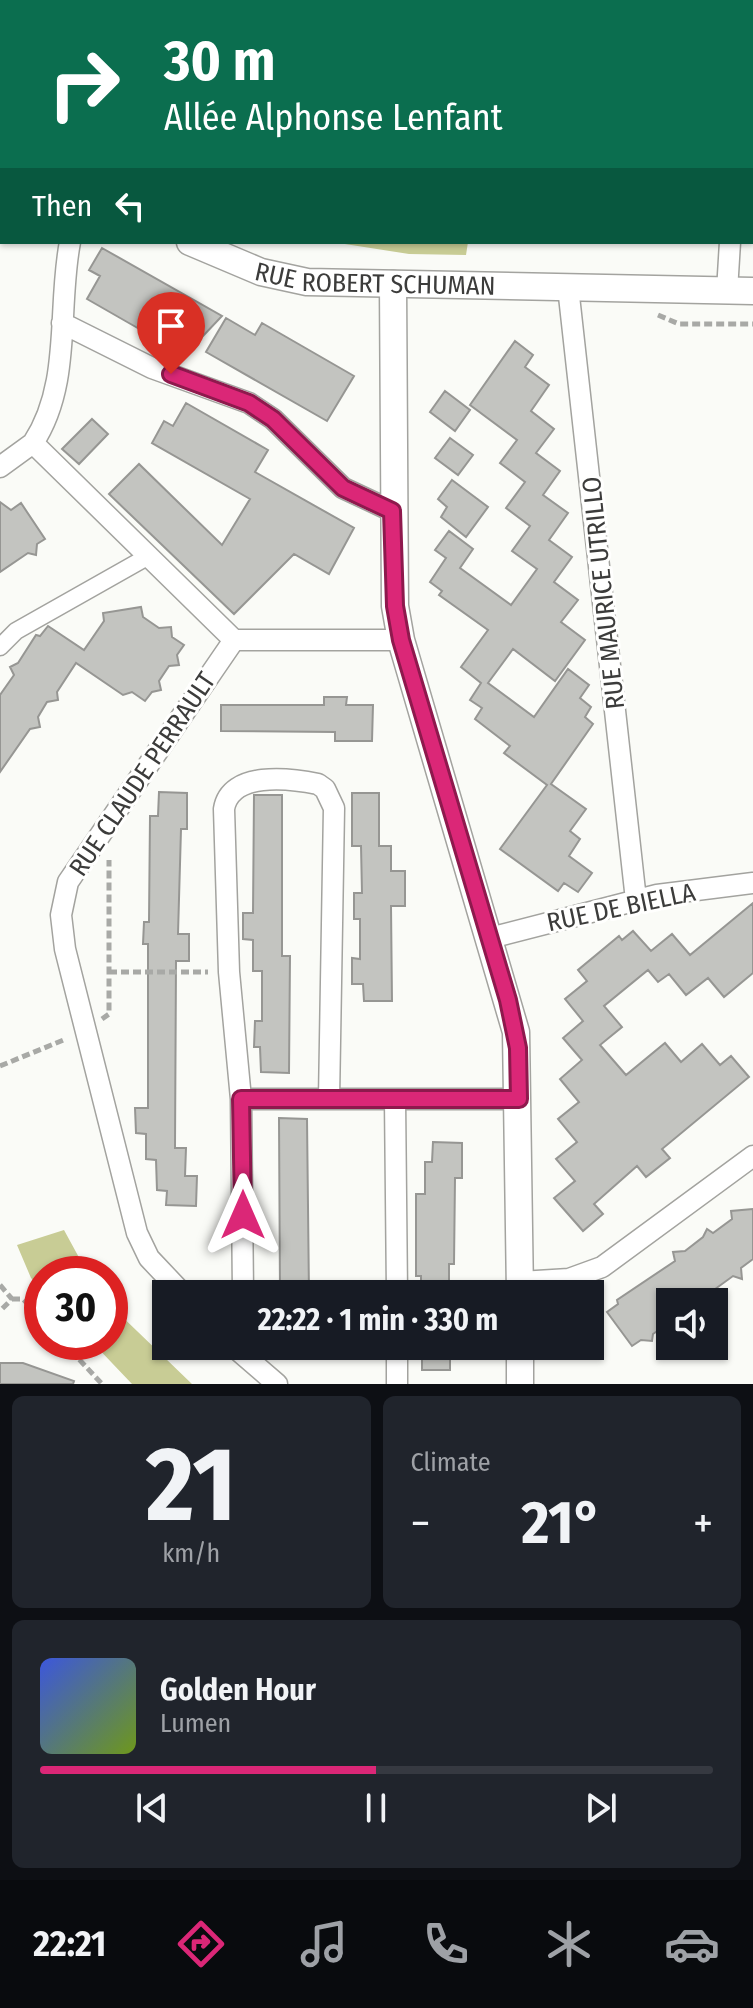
<!DOCTYPE html>
<html lang="en">
<head>
<meta charset="utf-8">
<style>
	body { margin:0; font-family:"Fira Sans Condensed",sans-serif; background:#20242c; color:#f1f3f6; height:100vh; display:flex; flex-direction:column; font-size:30px; white-space:nowrap }
	* { box-sizing:border-box; margin:0 }
	p { font-size:26px; color:#9ea1a6 }
	.icon { flex:none; width:44px; height:44px; fill:none; stroke:currentColor; stroke-width:2; stroke-linecap:round; stroke-linejoin:round }
	.map { position:relative; height:1384px; overflow:hidden }
	.drawer { display:flex; flex-direction:column; gap:12px; padding:12px; background:#0d0f14; flex:1 }
	.drawer>* { flex:none }
	.hud { position:absolute; left:0px; top:0px; width:754px; height:244px; box-shadow:0 2px 6px #0004; background:#0b6e4f; color:#fff; overflow:hidden }
	.fabs { position:absolute; left:656px; top:1288px; display:grid; gap:16px }
	.fabs a { display:grid; place-items:center; width:72px; height:72px; border-radius:0px; background:#171b24; box-shadow:0 2px 6px #0004; font-size:40px }
	.speed { position:absolute; left:24px; top:1256px; display:flex; gap:16px; font-size:40px; font-weight:700; text-align:center }
	.speed>* { display:grid; place-content:center; width:104px; height:104px; border-radius:50%; background:#171b24; box-shadow:0 2px 6px #0004; line-height:1 }
	.speed .limit { border:12px solid #d22; background:#fff; color:#111 }
	.pin { position:absolute; display:grid; place-items:center; width:68px; height:68px; color:#fff; margin:-82px -34px; border-radius:50% 50% 50% 0; rotate:-45deg; box-shadow:0 0 8px #0007 }
	.pin .icon { rotate:45deg }
	.me { position:absolute; width:88px; margin:-44px; rotate:0deg; stroke-linejoin:round; filter:drop-shadow(0 0 6px #0008) }
	.turn { display:flex; align-items:center; gap:28px; height:168px; padding:0 32px; font-size:36px }
	.turn .icon { width:104px; height:104px; stroke-width:2.5 }
	.turn b { display:block; font-size:56px; line-height:68px }
	.then { display:flex; align-items:center; height:76px; padding:0 32px; background:#0003; gap:16px; font-size:30px }
	.big { font-size:60px; font-weight:700; line-height:1.1 }
	.drawer .card { flex:1; display:flex; flex-direction:column; justify-content:center; gap:12px; min-width:0; padding:0 28px; border-radius:12px; background:#20242c }
	.drawer .dial { align-items:center; gap:0 }
	.dial b { font-size:104px; line-height:1 }
	.song { display:flex; align-items:center; gap:24px }
	.cover { width:96px; height:96px; border-radius:12px; background:linear-gradient(135deg,hsl(230 70% 55%),hsl(80 70% 35%)) }
	.played { height:8px; border-radius:4px; background:linear-gradient(90deg,#db2777 50%,#363941 50%) }
	.keys { display:flex; justify-content:space-around; direction:ltr }
	.heat { display:flex; justify-content:space-between; align-items:center; font-size:44px; direction:ltr }
	.drawer .tiles { flex:1; display:grid; gap:12px; grid-template-columns:1fr 1fr }
	.card:last-child { grid-column:span 2 }
	.trip { position:absolute; left:152px; top:1280px; width:452px; height:80px; border-radius:0px; background:#171b24; box-shadow:0 2px 6px #0004; font-weight:700; line-height:80px; text-align:center }
	.menu { display:flex; height:128px; justify-content:space-around; align-items:center; background:#090b0e; color:#9ea1a6 }
	.menu .icon { width:56px; height:56px }
	.menu .active { color:#db2777 }
	.menu b { font-size:36px; color:#f1f3f6 }
	.map>svg:first-child { display:block }
	.green { fill:#c8cc95 }
	.building { fill:#c3c4c0; stroke:#969693; stroke-width:2 }
	.lines { fill:none; stroke-linecap:round; stroke-linejoin:round }
	.pedestrian-casing { stroke:#a3a39f; stroke-width:19 }
	.minor-casing { stroke:#a3a39f; stroke-width:23 }
	.tertiary-casing { stroke:#a3a39f; stroke-width:29 }
	.path { stroke:#a8a9a6; stroke-width:5; stroke-dasharray:8 4; stroke-linecap:butt }
	.pedestrian { stroke:#fff; stroke-width:16 }
	.minor { stroke:#fff; stroke-width:20 }
	.tertiary { stroke:#fff; stroke-width:26 }
	.route-casing { stroke:#8e194d; stroke-width:20 }
	.route { stroke:#db2777; stroke-width:14 }
	.labels { text-anchor:middle; stroke-width:6; stroke-linejoin:round; paint-order:stroke }
	.street-label { font-size:26px; fill:#3c3c3b; stroke:#fffffe }
</style>
</head>
<body>
<div class="map">
<svg width="753" height="1384" viewBox="0 0 753 1384">
	<rect width="100%" height="100%" fill="#fafbf7"/>
	<path class="green" d="M33,0H180L38,2Z
		M237,0H523L236,2Z
		M332,242H468L466,255L409,254Z
		M64,1230L88,1274H42V1289L31,1278L17,1245Z
		M110,1305L192,1384H132L92,1342H110Z"/>
	<path class="building" d="M102,248L222,316L185,355L176,350L87,299L100,276L89,270Z
		M226,318L255,335L262,323L354,376L327,421L206,352Z
		M515,341L533,355L525,367L549,385L531,411L554,429L536,453L560,471L543,495L568,513L549,540L572,557L554,582L578,600L561,622L585,640L555,681L513,649L488,683L534,717L568,669L589,685L580,698L591,707L585,717L593,724L551,784L586,809L570,831L580,839L569,856L592,873L578,892L564,883L558,891L500,849L547,785L504,753L510,746L475,719L482,708L470,700L481,683L461,667L488,630L439,595L442,591L430,582L446,558L435,550L449,531L473,549L460,568L511,605L537,569L512,551L530,526L506,508L525,482L500,463L517,440L470,405Z
		M445,391L470,410L455,431L430,412Z
		M186,403L268,450L255,472L354,528L329,574L294,554L234,614L109,494L139,464L222,545L250,499L152,443L164,421L173,426Z
		M92,419L108,434L79,464L62,449Z
		M450,438L473,455L458,475L435,458Z
		M452,480L488,507L466,537L441,517L447,507L438,499Z
		M0,502L11,510L21,503L45,539L37,544L36,555L28,553L0,572Z
		M141,607L143,617L159,628L171,627L172,637L184,645L177,655L179,665L169,666L159,681L161,690L152,692L145,701L132,692L123,695L76,663L57,692L58,700L47,702L38,717L40,727L30,729L0,772V695L14,675L10,667L18,663L36,635L40,636L48,626L84,650L104,621L103,613Z
		M324,697H347L346,705H373L372,741H335V732L221,731V705H324Z
		M159,792L187,793V829H181L178,934H189V961H176L175,1148H186L185,1176H197L196,1206L166,1205L167,1191L157,1190L156,1160L146,1159V1134L136,1133L135,1108H148V944H143L144,922H149L150,816H158Z
		M352,793H379V846H391V871H405V906H391L392,1001H364L363,984H352V958L360,959V919H354V893H362L361,846H352Z
		M254,795H282V956H290L289,1073L261,1072L260,1047H254L255,1021H262V971H253V940L243,939V913H253Z
		M753,903V973L724,997L708,978L686,995L669,974L658,982L648,970L604,1006L622,1027L600,1045L626,1075L665,1043L681,1062L702,1044L720,1065L731,1056L749,1077L662,1149L670,1158L646,1177L637,1166L594,1204L603,1214L583,1231L554,1198L575,1181L556,1159L577,1142L558,1119L579,1102L560,1079L582,1060L563,1038L583,1021L565,999L587,981L578,970L619,936L622,940L633,931L651,951L672,934L690,955Z
		M279,1118L307,1119L309,1294H280Z
		M433,1142L462,1143V1178H455L454,1264H449V1294H421V1276H416V1194H425V1162H432Z
		M753,1209V1259L741,1268L742,1279L733,1276L711,1292L709,1301L696,1298L692,1302H670V1322L653,1334L652,1341L641,1340L632,1346L607,1312L618,1304L617,1300L675,1261L673,1252L685,1251L703,1237L707,1229L713,1233L732,1219L731,1211Z
		M422,1346H450V1370H422Z
		M0,1363H23L74,1381L73,1384H0Z"/>
	<g class="lines">
		<defs>
			<path id="pedestrian" d="M0,647L16,631L147,557"/>
			<path id="minor" d="M731,0L732,2
				M70,242C57,309 72,384 33,443L234,640
				M568,287L636,900
				M727,291L730,242
				M62,323L152,368L249,403L273,419L343,488L392,511
				M0,467L33,443
				M490,938L657,895L753,883
				M241,1099H519
				M395,1099L397,1294
				M520,1282L569,1279L602,1267L753,1156
				M183,1294L149,1258L137,1233L65,949L61,915L68,882L234,640H401
				M243,1294L241,1099L229,972L224,809C230,771 289,778 318,784L325,789L334,808L329,1099
				M233,1346L277,1384
				M397,1346V1384"/>
			<g id="tertiary">
				<path d="M0,157L2,158"/>
				<path id="s1" d="M190,242L261,272L307,282L753,291"/>
				<path d="M393,284L395,606L401,640L516,1032L520,1294"/>
				<path d="M520,1384V1346"/>
			</g>
		</defs>
		<use href="#pedestrian" class="pedestrian-casing"/>
		<use href="#minor" class="minor-casing"/>
		<use href="#tertiary" class="tertiary-casing"/>
		<path class="path" d="M658,315L679,324H753
			M109,972H208
			M102,1019L109,1014V860
			M0,1066L66,1039
			M0,1285L12,1299L0,1311
			M12,1299H23L42,1319
			M63,1342L102,1384"/>
		<use href="#pedestrian" class="pedestrian"/>
		<use href="#minor" class="minor"/>
		<use href="#tertiary" class="tertiary"/>
	</g>
	<g class="lines">
		<defs>
			<path id="route" d="M171,374L249,403L273,419L343,488L392,511L395,606L401,640L508,1000L518,1048L519,1099H241L243,1215"/>
		</defs>
		<use href="#route" class="route-casing"/>
		<use href="#route" class="route"/>
	</g>
	<g class="labels">
		<g class="street-label">
			<text dy="9" stroke="none"><textPath href="#s1" startOffset="192">RUE ROBERT SCHUMAN</textPath></text>
			<text transform="translate(603 593) rotate(-96)" y="9">RUE MAURICE UTRILLO</text>
			<text transform="translate(142 774) rotate(-56)" y="9">RUE CLAUDE PERRAULT</text>
			<text transform="translate(621 907) rotate(-12)" y="9">RUE DE BIELLA</text>
		</g>
	</g>
</svg>
<div class="fabs">
<a><svg class="icon" aria-label="sound" viewBox="0 0 24 24"><path d="M4 9h4l5-4v14l-5-4H4zM17 9q2 3 0 6"/></svg></a>
</div>
<div class="speed"><div class="limit">30</div></div>
<div class="pin" style="left:171px;top:374px;background:#d93025"><svg class="icon" aria-label="arrive" viewBox="0 0 24 24"><path d="M6 21V4h12l-3 4 3 4H6"/></svg></div>
<svg class="me" style="left:243px;top:1215px" viewBox="-20 -20 40 40"><path d="M0-17L14 15 0 8-14 15z" fill="#db2777" stroke="#fff" stroke-width="4"/></svg>
<div class="trip">22:22 · 1 min · 330 m</div>
<div class="hud">
<div class="turn"><svg class="icon" aria-label="right" viewBox="0 0 24 24"><path d="M7 20v-9h11M14 6l5 5-5 5"/></svg><div><b>30 m</b>Allée Alphonse Lenfant</div></div>
<div class="then">Then<svg class="icon" aria-label="left" viewBox="0 0 24 24"><path d="M17 20v-9H6M10 6l-5 5 5 5"/></svg></div>
</div>
</div>
<section class="drawer">
<div class="tiles">
<div class="card dial"><b>21</b><p>km/h</p></div>
<div class="card"><p>Climate</p>
<div class="heat"><a>−</a><b class="big">21°</b><a>+</a></div>
</div>
<div class="card">
<div class="song"><i class="cover"></i><div><b>Golden Hour</b><p>Lumen</p></div></div>
<div class="played"></div>
<div class="keys"><svg class="icon" aria-label="previous" viewBox="0 0 24 24"><path d="M18 5L8 12l10 7zM5 5v14"/></svg><svg class="icon" aria-label="pause" viewBox="0 0 24 24"><path d="M8 5v14M16 5v14"/></svg><svg class="icon" aria-label="next" viewBox="0 0 24 24"><path d="M6 5l10 7-10 7zM19 5v14"/></svg></div>
</div>
</div>
</section>
<nav class="menu">
<b>22:21</b>
<svg class="icon active" aria-label="directions" viewBox="0 0 24 24"><path d="M12 3l9 9-9 9-9-9zM9 14v-3h6M13 9l2 2-2 2"/></svg>
<svg class="icon" aria-label="music" viewBox="0 0 24 24"><path d="M9 18V5l10-2v13"/><circle cx="6" cy="18" r="3"/><circle cx="16" cy="16" r="3"/></svg>
<svg class="icon" aria-label="phone" viewBox="0 0 24 24"><path d="M5 4h4l2 5-3 2q2 4 5 5l2-3 5 2v4C11 20 4 13 5 4z"/></svg>
<svg class="icon" aria-label="climate" viewBox="0 0 24 24"><path d="M12 3v18M4 7l16 10M4 17L20 7"/></svg>
<svg class="icon" aria-label="car" viewBox="0 0 24 24"><path d="M5 17H2v-5l4-1 3-4h7l3 4 3 1v5h-3M9 17h6M6 11h13"/><circle cx="7" cy="17" r="2"/><circle cx="17" cy="17" r="2"/></svg>
</nav>
</body>
</html>
